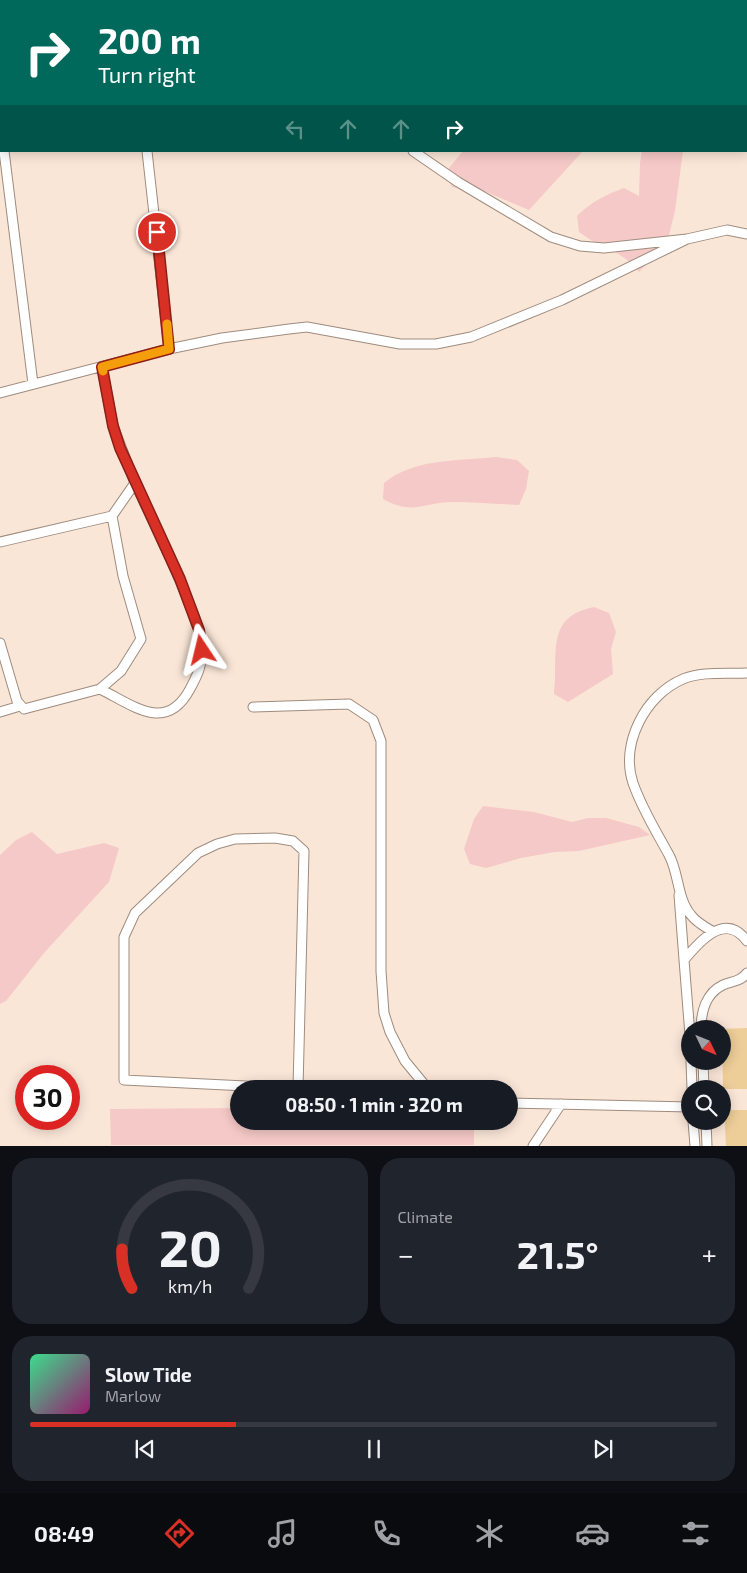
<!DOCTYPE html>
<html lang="en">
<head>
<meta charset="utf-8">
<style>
	body { margin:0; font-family:"Exo 2",sans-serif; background:#20242c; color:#f1f3f6; height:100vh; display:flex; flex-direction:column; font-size:19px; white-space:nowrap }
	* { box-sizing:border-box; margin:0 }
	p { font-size:16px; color:#9ea1a6 }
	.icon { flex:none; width:28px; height:28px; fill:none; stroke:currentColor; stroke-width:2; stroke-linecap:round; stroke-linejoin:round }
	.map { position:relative; height:1146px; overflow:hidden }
	.panel { display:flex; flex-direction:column; gap:12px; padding:12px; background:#0d0f14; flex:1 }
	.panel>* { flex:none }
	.top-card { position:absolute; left:0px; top:0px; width:748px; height:152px; box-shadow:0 2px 12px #0003; background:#00695c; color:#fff; overflow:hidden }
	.needle { width:32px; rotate:133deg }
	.tools { position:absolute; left:681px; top:1020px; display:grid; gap:10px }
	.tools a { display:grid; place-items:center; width:50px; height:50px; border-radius:50%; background:#171b24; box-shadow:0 2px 12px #0003; font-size:25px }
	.speed { position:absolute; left:15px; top:1065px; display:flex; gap:10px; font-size:25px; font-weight:700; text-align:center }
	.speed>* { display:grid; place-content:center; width:65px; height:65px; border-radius:50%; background:#171b24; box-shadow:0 2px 12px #0003; line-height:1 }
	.speed .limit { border:8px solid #d22; background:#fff; color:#111 }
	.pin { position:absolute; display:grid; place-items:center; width:42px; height:42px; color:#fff; margin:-21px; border:2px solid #fff; border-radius:50%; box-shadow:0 1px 5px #0007 }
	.me { position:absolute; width:55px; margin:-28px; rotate:350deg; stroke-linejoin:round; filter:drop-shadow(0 0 4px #0008) }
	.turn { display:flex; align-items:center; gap:18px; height:105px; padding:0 15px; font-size:22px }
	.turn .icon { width:65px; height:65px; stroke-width:2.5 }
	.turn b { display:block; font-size:35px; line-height:42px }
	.lanes { display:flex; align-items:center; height:48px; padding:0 15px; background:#0003; justify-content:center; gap:25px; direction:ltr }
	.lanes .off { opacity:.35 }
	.big { font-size:38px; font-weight:700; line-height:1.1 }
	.panel .card { flex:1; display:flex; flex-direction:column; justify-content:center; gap:8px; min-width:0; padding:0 18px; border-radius:20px; background:#20242c }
	.panel .dial { align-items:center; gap:0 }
	.dial svg { height:130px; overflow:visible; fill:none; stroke:#363941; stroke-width:7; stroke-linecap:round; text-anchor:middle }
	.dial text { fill:#f1f3f6; stroke:none }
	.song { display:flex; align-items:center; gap:15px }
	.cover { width:60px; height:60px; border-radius:8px; background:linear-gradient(135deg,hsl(150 70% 55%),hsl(320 70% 35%)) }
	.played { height:5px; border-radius:2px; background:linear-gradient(90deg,#d93025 30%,#363941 30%) }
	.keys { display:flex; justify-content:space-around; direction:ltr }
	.heat { display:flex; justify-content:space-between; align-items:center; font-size:28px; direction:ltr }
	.panel .tiles { flex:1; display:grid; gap:12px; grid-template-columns:1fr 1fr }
	.card:last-child { grid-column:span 2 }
	.trip { position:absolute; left:230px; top:1080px; width:288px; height:50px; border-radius:25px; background:#171b24; box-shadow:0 2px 12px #0003; font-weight:700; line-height:50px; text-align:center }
	.tabs { display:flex; height:80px; justify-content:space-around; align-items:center; background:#090b0e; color:#9ea1a6 }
	.tabs .icon { width:35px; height:35px }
	.tabs .on { color:#d93025 }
	.tabs b { font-size:22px; color:#f1f3f6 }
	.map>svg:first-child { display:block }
	.green { fill:#f5c9c7 }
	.building { fill:#edcd98 }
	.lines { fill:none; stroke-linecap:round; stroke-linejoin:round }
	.minor-casing { stroke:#9e8c7e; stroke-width:11 }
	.minor { stroke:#fff; stroke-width:9 }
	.route-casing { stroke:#8d1f18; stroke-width:12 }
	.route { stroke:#d93025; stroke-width:9 }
	.slow { stroke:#f59e0b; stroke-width:9 }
</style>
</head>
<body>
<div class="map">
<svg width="747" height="1146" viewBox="0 0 747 1146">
	<rect width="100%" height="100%" fill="#fae6d7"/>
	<path class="green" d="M463,151H583L529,210L486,192L452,187L445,173Z
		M642,151H683L675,211L667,243L639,272C621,249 601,249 579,232L577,216C591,202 605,195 624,188L639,196L640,163Z
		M496,457L517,460L529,471L526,489L519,505C497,504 475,502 453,502C423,502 414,516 383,499L384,483C414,458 459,461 496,457Z
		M594,607L609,613L616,632L611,649L613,674L568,702L554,694C559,654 544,617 594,607Z
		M483,806L534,812L572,822L588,818H606L639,827L650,835L579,851L555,852L521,858L486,868L470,864L464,849L474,819Z
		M32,832L57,854L104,843L119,848L109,882L44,953L6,1001L0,1004V855L16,840Z
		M239,1108V1121H474V1145H111L110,1109Z"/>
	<path class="building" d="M747,1028V1089H723L722,1029Z
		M724,1110H747V1146H726Z"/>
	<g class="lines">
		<defs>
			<path id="minor" d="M125,0V1
				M0,120L1,129
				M4,151L33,384
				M147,151L169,349
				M413,151L458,182L551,237L580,246L604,248L687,239L727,230L747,234
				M0,393L169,349L222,338L289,329L307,327L400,344H436L471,337L562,300L687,239
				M0,542L112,516L135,483L113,426L102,367
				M0,643L17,701L24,709L100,689L121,671L141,639L123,576L112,516
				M100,689C133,705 166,734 190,689C197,676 203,664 202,649C201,631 194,615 187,598C172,559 153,521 135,483
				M253,707L349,704L373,720L381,741V971L384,1013L390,1032L405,1061L428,1089
				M0,712L20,706
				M679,895L684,960
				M712,931C705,927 696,922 691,915C677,899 679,873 669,855C656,831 642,809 633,783C620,744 645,695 683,679C702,671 726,674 747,673
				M701,1029C701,1012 706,993 723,985C732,981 740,982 747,973
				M690,1035L684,960C699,942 725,911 747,941
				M691,1061L692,1089
				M703,1061L704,1089
				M298,1088L304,851L293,841L275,838L235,839L217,844L198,853L135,913L124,937V1080L305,1089
				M509,1103L690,1107
				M693,1121L695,1146
				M706,1121L707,1146
				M533,1146L561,1104"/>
		</defs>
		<use href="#minor" class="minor-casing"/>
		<use href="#minor" class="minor"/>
	</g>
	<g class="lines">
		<defs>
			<path id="route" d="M157,232L169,349L102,367L113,426L120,448L180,579L199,630L202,650"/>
		</defs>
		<use href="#route" class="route-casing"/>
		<use href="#route" class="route"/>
		<path class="slow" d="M103,371L102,367L169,349L167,324"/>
	</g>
</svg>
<div class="tools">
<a><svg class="needle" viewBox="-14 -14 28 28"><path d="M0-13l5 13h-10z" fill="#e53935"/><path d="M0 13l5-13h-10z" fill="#9ea1a6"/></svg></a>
<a><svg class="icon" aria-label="search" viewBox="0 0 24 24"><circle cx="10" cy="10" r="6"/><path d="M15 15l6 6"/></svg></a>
</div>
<div class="speed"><div class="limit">30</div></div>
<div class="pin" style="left:157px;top:232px;background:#d93025"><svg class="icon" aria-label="arrive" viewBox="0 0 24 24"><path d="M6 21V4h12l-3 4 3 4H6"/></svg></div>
<svg class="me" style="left:202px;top:650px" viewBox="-20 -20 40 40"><path d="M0-17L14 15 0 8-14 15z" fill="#d93025" stroke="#fff" stroke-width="4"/></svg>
<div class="trip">08:50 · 1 min · 320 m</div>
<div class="top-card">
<div class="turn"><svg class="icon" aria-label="right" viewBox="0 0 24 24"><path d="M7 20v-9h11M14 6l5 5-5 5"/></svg><div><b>200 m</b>Turn right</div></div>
<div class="lanes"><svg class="icon off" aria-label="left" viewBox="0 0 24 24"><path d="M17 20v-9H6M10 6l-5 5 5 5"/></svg><svg class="icon off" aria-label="ahead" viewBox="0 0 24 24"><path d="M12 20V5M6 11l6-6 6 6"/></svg><svg class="icon off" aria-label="ahead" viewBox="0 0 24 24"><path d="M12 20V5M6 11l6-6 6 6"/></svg><svg class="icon" aria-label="right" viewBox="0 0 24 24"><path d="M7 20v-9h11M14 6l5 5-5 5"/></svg></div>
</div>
</div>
<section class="panel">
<div class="tiles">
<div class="card dial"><svg viewBox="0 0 100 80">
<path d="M14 69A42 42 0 1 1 86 69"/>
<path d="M14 69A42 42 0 0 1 8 45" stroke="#d93025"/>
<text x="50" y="56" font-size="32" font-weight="700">20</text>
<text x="50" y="72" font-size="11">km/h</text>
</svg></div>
<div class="card"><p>Climate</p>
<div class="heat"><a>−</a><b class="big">21.5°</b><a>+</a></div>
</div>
<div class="card">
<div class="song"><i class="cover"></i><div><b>Slow Tide</b><p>Marlow</p></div></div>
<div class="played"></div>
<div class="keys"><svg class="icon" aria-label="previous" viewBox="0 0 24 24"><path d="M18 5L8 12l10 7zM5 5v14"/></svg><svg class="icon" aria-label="pause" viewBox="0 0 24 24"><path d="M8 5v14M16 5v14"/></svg><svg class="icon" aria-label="next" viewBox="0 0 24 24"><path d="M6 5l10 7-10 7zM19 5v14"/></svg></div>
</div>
</div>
</section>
<nav class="tabs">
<b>08:49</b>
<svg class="icon on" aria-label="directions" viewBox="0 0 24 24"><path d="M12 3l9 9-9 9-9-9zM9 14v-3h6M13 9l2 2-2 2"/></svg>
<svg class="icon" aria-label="music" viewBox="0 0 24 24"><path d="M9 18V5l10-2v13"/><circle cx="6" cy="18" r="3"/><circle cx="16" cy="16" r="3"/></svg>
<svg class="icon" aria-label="phone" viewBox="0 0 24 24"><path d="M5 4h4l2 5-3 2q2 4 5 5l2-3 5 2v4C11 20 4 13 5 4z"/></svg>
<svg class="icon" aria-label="climate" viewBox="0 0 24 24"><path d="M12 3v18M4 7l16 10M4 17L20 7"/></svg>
<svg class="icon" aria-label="car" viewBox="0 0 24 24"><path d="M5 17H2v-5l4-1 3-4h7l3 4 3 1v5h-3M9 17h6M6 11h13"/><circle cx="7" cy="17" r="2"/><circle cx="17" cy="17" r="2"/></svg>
<svg class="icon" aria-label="filters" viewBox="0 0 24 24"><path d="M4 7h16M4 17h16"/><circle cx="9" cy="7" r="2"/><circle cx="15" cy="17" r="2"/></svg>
</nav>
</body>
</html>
